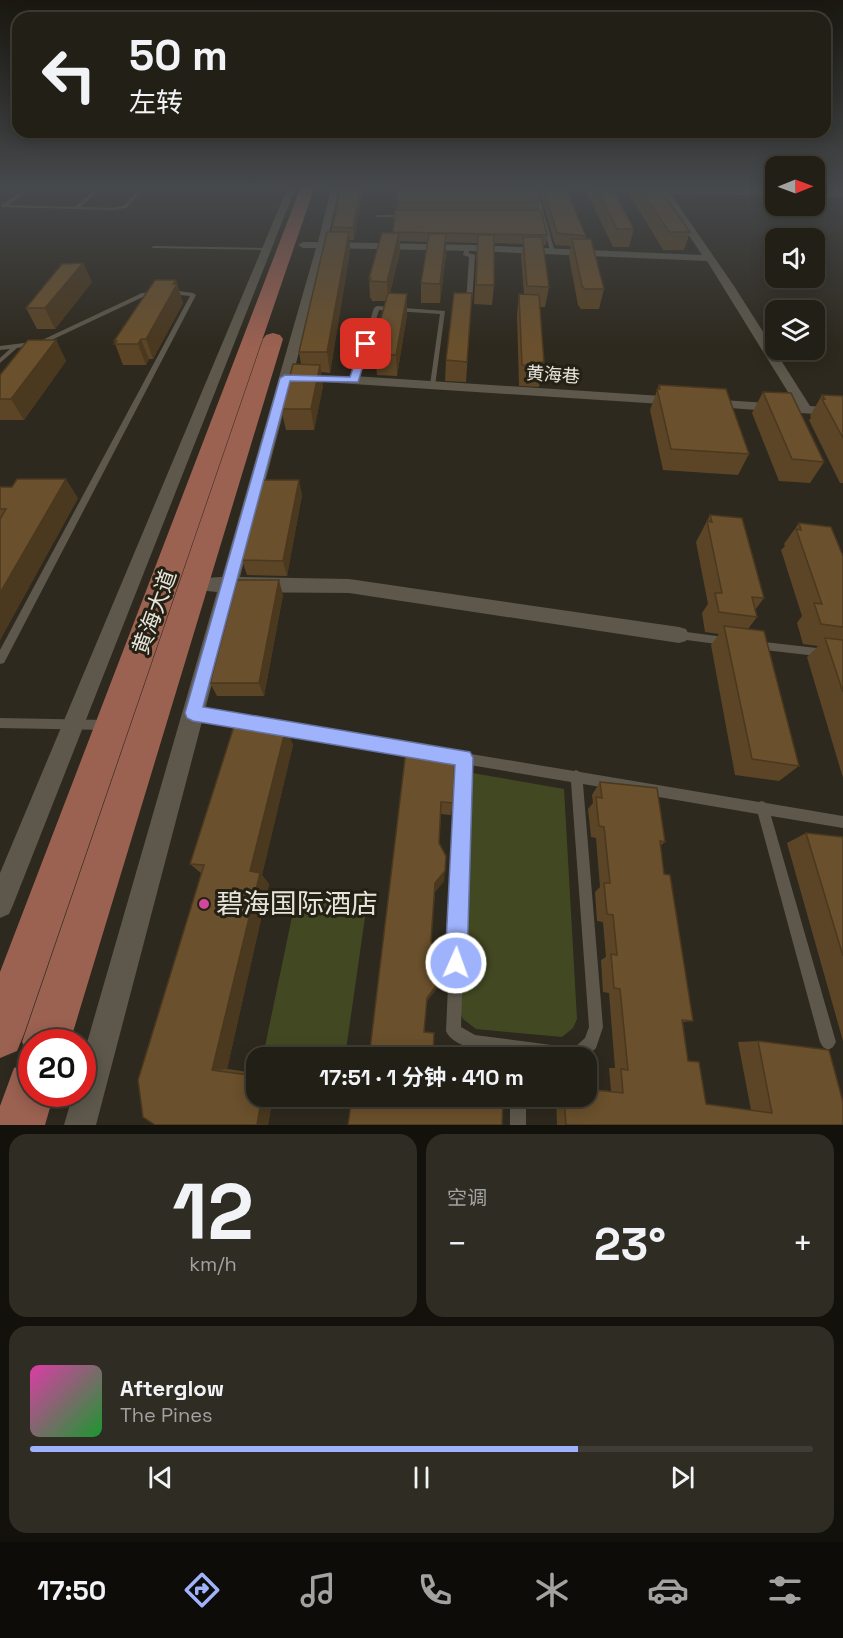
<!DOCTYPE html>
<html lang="zh">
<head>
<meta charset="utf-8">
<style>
	body { margin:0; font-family:"Space Grotesk","Noto Sans SC",sans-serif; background:#2e2c23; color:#f1f3f6; height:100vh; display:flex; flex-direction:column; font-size:22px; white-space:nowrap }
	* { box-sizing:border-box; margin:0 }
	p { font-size:20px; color:#a2a2a1 }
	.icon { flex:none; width:33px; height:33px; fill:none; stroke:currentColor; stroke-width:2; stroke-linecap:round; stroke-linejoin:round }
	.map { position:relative; height:1125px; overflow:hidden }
	.panel { display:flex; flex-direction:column; gap:9px; padding:9px; background:#13110c; flex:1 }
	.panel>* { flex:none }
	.banner { position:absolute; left:12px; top:12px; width:819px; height:126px; border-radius:18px; box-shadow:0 3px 15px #0003,0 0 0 2px #3f3d35; background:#221f16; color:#f1f3f6; overflow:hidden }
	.needle { width:39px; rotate:89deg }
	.tools { position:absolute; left:765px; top:156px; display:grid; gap:12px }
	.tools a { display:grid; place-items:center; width:60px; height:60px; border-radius:12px; background:#221f16; box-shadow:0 3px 15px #0003,0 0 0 2px #3f3d35; font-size:30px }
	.speed { position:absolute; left:18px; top:1029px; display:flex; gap:12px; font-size:30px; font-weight:700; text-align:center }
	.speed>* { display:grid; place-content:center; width:78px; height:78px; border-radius:50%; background:#221f16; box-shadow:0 3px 15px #0003,0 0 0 2px #3f3d35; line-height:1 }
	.speed .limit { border:9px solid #d22; background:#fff; color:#111 }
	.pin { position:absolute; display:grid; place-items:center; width:51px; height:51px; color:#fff; margin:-26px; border-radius:12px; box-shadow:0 3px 9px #0006 }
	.me { position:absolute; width:66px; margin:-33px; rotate:2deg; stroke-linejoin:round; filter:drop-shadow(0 0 4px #0008) }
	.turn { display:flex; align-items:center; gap:21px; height:126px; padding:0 18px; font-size:27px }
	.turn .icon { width:78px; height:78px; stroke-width:2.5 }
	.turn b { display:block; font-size:42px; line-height:51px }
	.big { font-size:45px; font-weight:700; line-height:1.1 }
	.panel .card { flex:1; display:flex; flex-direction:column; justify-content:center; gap:9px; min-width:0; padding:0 21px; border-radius:18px; background:#2e2c23 }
	.panel .dial { align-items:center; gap:0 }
	.dial b { font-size:78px; line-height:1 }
	.song { display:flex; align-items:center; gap:18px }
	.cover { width:72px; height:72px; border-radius:9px; background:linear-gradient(135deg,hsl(320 70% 55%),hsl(130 70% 35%)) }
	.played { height:6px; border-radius:3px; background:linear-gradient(90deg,#9fb3fd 70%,#3f3d35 70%) }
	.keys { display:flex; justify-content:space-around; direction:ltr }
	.heat { display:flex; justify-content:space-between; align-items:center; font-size:33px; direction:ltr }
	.panel .tiles { flex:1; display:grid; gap:9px; grid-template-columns:1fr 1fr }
	.card:last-child { grid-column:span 2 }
	.trip { position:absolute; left:246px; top:1047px; width:351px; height:60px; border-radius:18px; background:#221f16; box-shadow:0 3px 15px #0003,0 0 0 2px #3f3d35; font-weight:700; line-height:60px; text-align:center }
	.dock { display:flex; height:96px; justify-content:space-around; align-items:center; background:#0e0c09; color:#a2a2a1 }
	.dock .icon { width:42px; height:42px }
	.dock .active { color:#9fb3fd }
	.dock b { font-size:27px; color:#f1f3f6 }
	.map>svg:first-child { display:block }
	.green { fill:#424922 }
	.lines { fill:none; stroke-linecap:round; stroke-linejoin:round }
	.lane { fill:#5d584b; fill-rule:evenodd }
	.street { fill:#5d584b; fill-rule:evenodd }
	.secondary { fill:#5d584b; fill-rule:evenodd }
	.primary { fill:#9b6151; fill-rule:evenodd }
	.wall { fill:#5b4526 }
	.shaded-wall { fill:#4a381f }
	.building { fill:#6a502c; stroke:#4a381f; stroke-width:1.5 }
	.route { fill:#9fb3fd; stroke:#6774a4; stroke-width:1.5 }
	.hotel-dot { fill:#d1479c; stroke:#242014; stroke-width:2 }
	.labels { text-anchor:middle; stroke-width:6; stroke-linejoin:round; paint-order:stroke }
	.far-street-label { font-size:18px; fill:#e7e4dc; stroke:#242014 }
	.street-label { font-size:22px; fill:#e7e4dc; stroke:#242014 }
	.near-poi-label { font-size:27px; fill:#e7e4dc; stroke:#242014; text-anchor:start }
</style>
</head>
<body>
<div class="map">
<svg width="843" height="1125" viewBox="0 0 843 1125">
	<rect width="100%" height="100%" fill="#2e291e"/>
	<path class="green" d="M472,773L564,789L577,1019L573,1028L562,1037L476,1029L463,1019L459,1010Z
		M298,888L368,896L345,1057L263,1056Z"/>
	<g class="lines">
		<path class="lane" d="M26,189H31L8,205L75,207L96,189H101L80,207L113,208L123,206L141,189H145L126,208L113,210L1,207V205Z
			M533,189H537L555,252L550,251Z
			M377,215H405L407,216L405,217H375Z
			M154,246L267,248L269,249L267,250L152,248V247Z
			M465,247L469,248V253L475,255L472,303L469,305L466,303L469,257L463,255Z
			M171,290L193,293L196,295L4,663L0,664V650L190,296L171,294L145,296L43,344L17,348L0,363V358L10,349L0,350V346L40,341L142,293Z
			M377,306L445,311L435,386L433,387L430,385L440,314L379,310L357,380L356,381H352L351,380L374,308Z
			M679,631L724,637L728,638L729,641L728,644L724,645L679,639L675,638L674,635L675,632Z
			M756,641L843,651V659L756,649L752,648L751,645L752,642Z
			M193,708L574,771L576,770L580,772L759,802L762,801L766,803L843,816V828L771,816L836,1042L833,1047L828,1050L823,1047L820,1042L758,814L583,784L603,1027L596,1048L586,1058H532L473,1050C464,1046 449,1040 446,1031L458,763L193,718L189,717L188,713L189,709ZM470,765L571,782L589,1027L585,1038L574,1048L475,1035L461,1027Z
			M0,718L106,720L110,721L112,725L110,729L106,730L0,728Z
			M510,1096H526V1125H510Z"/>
		<path class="street" d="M287,189H295L13,905L9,914L0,918V873Z
			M331,189H339L327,242L474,245L702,255L661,193L589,192L585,189L776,190V196L670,193L734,286L810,406L843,408V416L702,406L700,403L707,399L796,405L707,261L474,251L326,248L293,375L354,376L677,397L684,401L677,405L292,380L240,577L349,579L679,627L686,629L689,635L686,641L679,643L349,593L236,592L96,1125H64L73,1094H82V1060L217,592L187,589L185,584L187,579L222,577L316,248H303L298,245L303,242H318Z
			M814,191H843V197H814Z"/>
		<path class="secondary" d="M831,189H843V198Z"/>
		<path class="primary" d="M300,189H314L24,1034L17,1051L0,1058V972Z
			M273,333L280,335L283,339L70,1042H32V1060L22,1042L263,339L266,335Z
			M32,1061V1094H54L45,1125H0V1106L14,1068Z"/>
	</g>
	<path class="wall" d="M341,189H363L354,240H349L350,251L330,373L321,372L323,386L314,430H286L281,409L301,364L299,352L332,232V227Z
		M539,189H566L586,236L585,239L604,289L599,309H581L578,305L569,257L571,246L555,245Z
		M587,189H612L634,229L629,247H613L587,193Z
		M632,189H660L690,232L684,250H663L630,195Z
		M397,202H539L537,210L547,235L546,245H543L549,287L545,307H540L544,362L541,383L540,382L539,387L519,386L517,314L519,294H524L521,256L523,244L494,243V285L492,305L474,304L477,243L446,242V253L440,303H421V283L428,242L400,241V252L390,293L407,294V314L397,376L377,375L375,354L381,333L380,322L386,301H372L371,298H370L369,278L393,233L395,210H397Z
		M83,263L92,282L55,329H37L26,308Z
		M176,280L183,303L153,359H149L146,365H123L114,341Z
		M472,293L466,382L445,381L446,360Z
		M56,340L66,361L24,420H0V375Z
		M659,385L749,454L738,475L663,470L650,410Z
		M763,392L824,462L810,483L779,481L752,413Z
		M822,395L843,396V483H840L809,420L811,418L810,416Z
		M0,487L78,498L0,640Z
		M302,495L287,576L247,575L242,560Z
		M710,515L764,598L755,610L757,617L748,629L799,766L779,781L735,775L711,645L719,634L705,632L702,613L708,604L696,542Z
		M799,523L843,556V778L807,657L818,646L803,644L797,623L802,616L781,550L785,546L784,544Z
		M283,595L264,696H217L210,683Z
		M286,728L293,745L262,875L269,884L227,1069L256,1073V1096H273L268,1125H158L201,873L190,864Z
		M406,750L453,803L451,815L441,814L439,843L444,881L435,892L431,941L438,983L437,988L427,1001L424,1032L369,1058Z
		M600,782L665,842L660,846L664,874L693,1021L683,1022L688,1061L706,1104L751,1110L738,1042L758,1041L843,1125H557L556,1096H586V1088L611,1091L609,1068H615L609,993L603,992L601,960L606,957L603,922L597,921L595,892L600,887L596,838L591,837L588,809L593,803L592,795Z
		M806,833L843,837V1041L787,843Z
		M352,1096H484L498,1098L503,1101Z"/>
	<path class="shaded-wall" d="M360,189H363L354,240L353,228Z
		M349,232L350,251L330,373L327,352Z
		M399,233L400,252L388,301L387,282Z
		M446,234V253L440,303V284Z
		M83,263L92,282L55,329L45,308Z
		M176,280L183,303L153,359L146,339Z
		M407,294V314L397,376L396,355Z
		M141,339L149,359L146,365L138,344Z
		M56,340L66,361L24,420L11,399Z
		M320,365L323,386L314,430L311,409Z
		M66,479L78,498L0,640V593Z
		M299,480L302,495L287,576L283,561Z
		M279,580L283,595L264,696L259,683Z
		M286,728L293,745L262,875L269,884L227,1069L212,1070L250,871Z
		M445,871L444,881L435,892V883Z
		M438,983L437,988L427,1001V998Z
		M262,1096H273L268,1125H257Z"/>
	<path class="building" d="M341,189H360L353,228L332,227Z
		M398,189H535L539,202H397Z
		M544,189H566L586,236L557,233Z
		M597,189H612L634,229H617Z
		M641,189H660L690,232H669Z
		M395,210H541L547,235L393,232Z
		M327,232H349L327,352H299Z
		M382,233H399L387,282L370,281L371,278H369Z
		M429,234H446L440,284L421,283Z
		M478,235H494V285H476Z
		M523,237H542L549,287L527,286Z
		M572,239H591L604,289H585L582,286Z
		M83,263L45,308H26L62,264Z
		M155,280H176L173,284H177L146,339H141L138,344H114L117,341H114Z
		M388,293L407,294L396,355L375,354L384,322H380Z
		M454,293H472L467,362L446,360Z
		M519,294L539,295L544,362H542L543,366L522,365Z
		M28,340H56L11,399H0V375Z
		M293,364L320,365L311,409H281Z
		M659,385L726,389L749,454L671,449L657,389H660Z
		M763,392L791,393L824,462L792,459Z
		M822,395L843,396V438L822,399H825Z
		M17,479H66L0,593V519L6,509H0V487H12Z
		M262,480H299L283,561L242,560Z
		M710,515L742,518L764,598L752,597L757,617L719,612L715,593H722L707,521L712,522Z
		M799,523L831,527L843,556V627L821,624L814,603L822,604L796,529L801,530Z
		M237,580H279L259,683H210Z
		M724,626L764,631L799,766L752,759Z
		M825,638L843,640V692Z
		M235,723L286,728L250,871L260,873L212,1070L256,1076V1096H262L257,1125H155L143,1117L138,1080L204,865L190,864Z
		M406,750L455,758L453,803L441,802L439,843L446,856L445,871L435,883L431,941L439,962L438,983L427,998L424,1032L434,1033L433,1058H369Z
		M600,782L657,788L665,842L660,841L664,874L670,875L693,1021L682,1020L688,1061L699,1062L706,1104L772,1113L758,1041L829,1050L843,1102V1125H566L564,1096H586V1089L623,1093L621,1069L628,1070L620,989L614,988L611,954L617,955L613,915L607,914L604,883H610L604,827L599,826L596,797L602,798Z
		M806,833L843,837V956Z
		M352,1096H470L503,1101L502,1125H348Z"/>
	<linearGradient id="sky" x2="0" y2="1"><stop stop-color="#191710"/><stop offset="0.54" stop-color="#46494c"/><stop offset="1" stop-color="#46494c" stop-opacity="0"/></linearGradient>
	<rect width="843" height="347" fill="url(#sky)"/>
	<path class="route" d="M366,341L370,344L358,382L290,381L203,707L470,752L473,758L467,963L463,970L456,974L448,970L445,963L455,765L193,721L187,718L185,713L280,378L285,375L350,377L361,344Z"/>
	<circle class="hotel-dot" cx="204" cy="904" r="6"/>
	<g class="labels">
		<g class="far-street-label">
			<text transform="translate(553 375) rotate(4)" y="6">黄海巷</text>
		</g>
		<g class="street-label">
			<text transform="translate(154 612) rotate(-70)" y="8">黄海大道</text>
		</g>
		<g class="near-poi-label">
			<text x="216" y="913">碧海国际酒店</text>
		</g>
	</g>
</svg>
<div class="tools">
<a><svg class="needle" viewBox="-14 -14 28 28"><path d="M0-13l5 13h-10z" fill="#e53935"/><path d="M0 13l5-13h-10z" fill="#a2a2a1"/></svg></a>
<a><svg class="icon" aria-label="sound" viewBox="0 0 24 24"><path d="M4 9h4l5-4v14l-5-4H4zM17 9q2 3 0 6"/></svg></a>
<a><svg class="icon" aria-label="layers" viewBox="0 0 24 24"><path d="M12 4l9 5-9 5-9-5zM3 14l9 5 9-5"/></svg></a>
</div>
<div class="speed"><div class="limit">20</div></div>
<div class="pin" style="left:366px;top:344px;background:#d93025"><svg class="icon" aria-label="arrive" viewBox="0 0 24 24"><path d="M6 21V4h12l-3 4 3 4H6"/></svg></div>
<svg class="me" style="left:456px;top:963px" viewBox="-20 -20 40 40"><circle r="17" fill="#9fb3fd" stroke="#fff" stroke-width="3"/><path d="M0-11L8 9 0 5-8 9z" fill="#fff"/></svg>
<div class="trip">17:51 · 1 分钟 · 410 m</div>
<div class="banner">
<div class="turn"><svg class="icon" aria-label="left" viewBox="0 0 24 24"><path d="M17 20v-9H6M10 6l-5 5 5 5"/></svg><div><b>50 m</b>左转</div></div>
</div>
</div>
<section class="panel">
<div class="tiles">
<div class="card dial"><b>12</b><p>km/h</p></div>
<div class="card"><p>空调</p>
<div class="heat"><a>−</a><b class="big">23°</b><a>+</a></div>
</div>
<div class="card">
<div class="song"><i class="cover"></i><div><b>Afterglow</b><p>The Pines</p></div></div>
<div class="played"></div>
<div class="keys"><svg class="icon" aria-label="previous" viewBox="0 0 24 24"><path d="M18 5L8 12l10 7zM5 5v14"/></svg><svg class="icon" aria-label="pause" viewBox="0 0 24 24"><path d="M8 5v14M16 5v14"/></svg><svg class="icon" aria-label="next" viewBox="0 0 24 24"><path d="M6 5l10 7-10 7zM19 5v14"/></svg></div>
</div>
</div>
</section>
<nav class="dock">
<b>17:50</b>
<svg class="icon active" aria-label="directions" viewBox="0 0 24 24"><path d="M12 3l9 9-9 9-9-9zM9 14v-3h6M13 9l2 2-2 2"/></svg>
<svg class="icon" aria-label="music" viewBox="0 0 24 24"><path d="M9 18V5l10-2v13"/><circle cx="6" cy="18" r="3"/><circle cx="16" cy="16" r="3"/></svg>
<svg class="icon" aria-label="phone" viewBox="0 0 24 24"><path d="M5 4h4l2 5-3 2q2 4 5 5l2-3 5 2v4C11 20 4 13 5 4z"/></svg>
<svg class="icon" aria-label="climate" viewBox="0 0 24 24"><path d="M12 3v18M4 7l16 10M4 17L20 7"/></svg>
<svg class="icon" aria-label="car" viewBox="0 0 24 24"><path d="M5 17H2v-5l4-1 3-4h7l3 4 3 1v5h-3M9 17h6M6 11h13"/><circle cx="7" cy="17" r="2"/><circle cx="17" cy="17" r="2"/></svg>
<svg class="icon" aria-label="filters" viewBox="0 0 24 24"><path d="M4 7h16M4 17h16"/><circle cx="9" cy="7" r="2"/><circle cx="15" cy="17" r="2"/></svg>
</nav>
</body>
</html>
